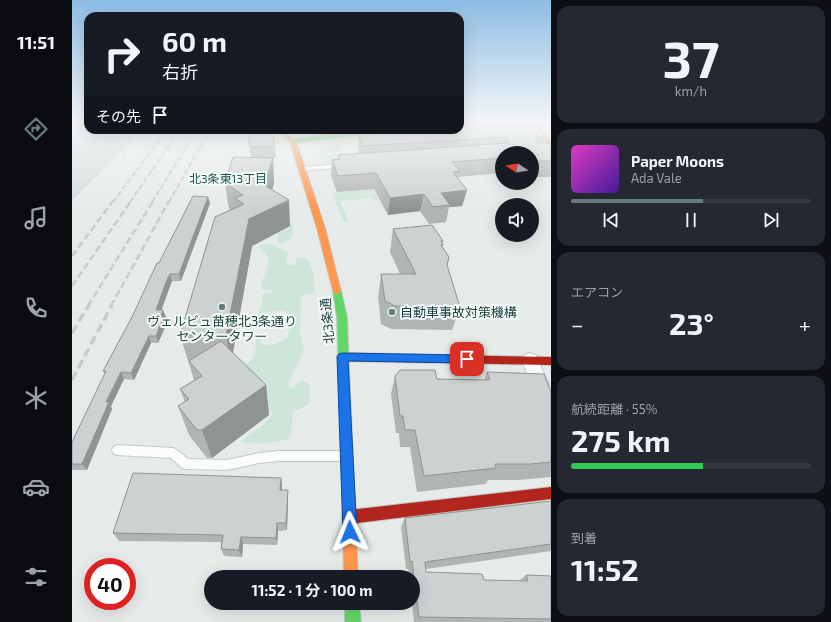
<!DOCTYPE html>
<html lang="ja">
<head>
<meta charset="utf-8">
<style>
	body { margin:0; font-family:"Exo 2","Noto Sans JP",sans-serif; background:#242831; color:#f1f3f6; height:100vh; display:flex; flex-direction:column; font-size:15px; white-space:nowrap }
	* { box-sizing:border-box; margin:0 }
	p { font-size:13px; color:#9ea1a6 }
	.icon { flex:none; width:22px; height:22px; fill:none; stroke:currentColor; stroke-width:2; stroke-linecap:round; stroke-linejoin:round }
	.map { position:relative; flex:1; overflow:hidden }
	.sheet { display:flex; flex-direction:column; gap:6px; padding:6px; background:#0d0f14; width:280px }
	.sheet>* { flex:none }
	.banner { position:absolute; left:12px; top:12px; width:380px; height:122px; border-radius:12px; box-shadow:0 4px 16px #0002; background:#171b24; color:#f1f3f6; overflow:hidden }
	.needle { width:26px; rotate:282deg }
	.fabs { position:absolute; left:423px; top:146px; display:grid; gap:8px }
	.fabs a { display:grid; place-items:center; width:44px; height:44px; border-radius:50%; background:#171b24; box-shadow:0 4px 16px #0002; font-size:20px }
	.speed { position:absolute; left:12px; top:558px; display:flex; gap:8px; font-size:20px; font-weight:700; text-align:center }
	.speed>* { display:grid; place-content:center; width:52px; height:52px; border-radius:50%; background:#171b24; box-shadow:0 4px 16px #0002; line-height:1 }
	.speed .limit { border:6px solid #d22; background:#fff; color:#111 }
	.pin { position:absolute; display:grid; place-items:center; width:34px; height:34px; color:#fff; margin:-17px; border-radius:8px; box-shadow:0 2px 6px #0006 }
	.me { position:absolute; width:44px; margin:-22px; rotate:358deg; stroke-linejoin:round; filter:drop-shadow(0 0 3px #0008) }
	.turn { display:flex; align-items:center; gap:14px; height:84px; padding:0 12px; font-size:18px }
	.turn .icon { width:52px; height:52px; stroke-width:2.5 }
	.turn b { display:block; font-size:28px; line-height:34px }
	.then { display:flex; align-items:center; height:38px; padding:0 12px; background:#0003; gap:8px; font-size:15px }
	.big { font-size:30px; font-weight:700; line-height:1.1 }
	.sheet .tile { flex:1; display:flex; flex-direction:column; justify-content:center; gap:6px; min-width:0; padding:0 14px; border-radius:12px; background:#242831 }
	.sheet .dial { align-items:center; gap:0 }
	.dial b { font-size:52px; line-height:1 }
	.song { display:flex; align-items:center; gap:12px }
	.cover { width:48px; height:48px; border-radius:6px; background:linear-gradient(135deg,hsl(310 70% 55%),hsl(260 70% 35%)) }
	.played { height:4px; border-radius:2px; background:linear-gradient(90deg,#667c7a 55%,#363941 55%) }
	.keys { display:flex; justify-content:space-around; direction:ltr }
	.heat { display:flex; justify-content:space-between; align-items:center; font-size:22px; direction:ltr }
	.charge { height:6px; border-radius:3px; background:linear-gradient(90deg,#34c759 55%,#363941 0) }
	.trip { position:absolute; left:132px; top:570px; width:216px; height:40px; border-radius:20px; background:#171b24; box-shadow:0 4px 16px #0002; font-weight:700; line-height:40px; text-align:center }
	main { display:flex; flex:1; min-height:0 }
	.tab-bar { display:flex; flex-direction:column; width:72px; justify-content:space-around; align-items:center; background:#090b0e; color:#9ea1a6 }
	.tab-bar .icon { width:28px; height:28px }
	.tab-bar .selected { color:#667c7a }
	.tab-bar b { font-size:18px; color:#f1f3f6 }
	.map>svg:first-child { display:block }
	.built { fill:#d3dddb }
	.green { fill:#cee6da }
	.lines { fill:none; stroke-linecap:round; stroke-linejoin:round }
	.lane-casing { stroke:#c3c8c7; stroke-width:2 }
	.street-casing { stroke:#c3c8c7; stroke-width:2 }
	.fast-casing { stroke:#c1c9c8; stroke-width:2 }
	.slow-casing { stroke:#c1c9c8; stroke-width:2 }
	.jam-casing { stroke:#c1c9c8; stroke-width:2 }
	.path { stroke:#c2cbca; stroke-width:1.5; stroke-dasharray:1.5 2; stroke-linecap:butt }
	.lane { fill:#fbfcfc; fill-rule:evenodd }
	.street { fill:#fbfcfc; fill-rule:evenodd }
	.fast { fill:#63d668; fill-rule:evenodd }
	.slow { fill:#ff974d; fill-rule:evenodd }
	.jam { fill:#b3261e; fill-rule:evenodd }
	.rail-far2 { stroke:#c7cccb; stroke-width:2; stroke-dasharray:5.5 2.5; stroke-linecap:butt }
	.rail-far1 { stroke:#c7cccb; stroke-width:2.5; stroke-dasharray:7 3.5; stroke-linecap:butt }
	.rail { stroke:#c7cccb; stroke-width:3.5; stroke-dasharray:9 4.5; stroke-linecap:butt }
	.wall { fill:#afb5b4 }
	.shaded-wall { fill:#8f9392 }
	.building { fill:#ccd2d1; stroke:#8f9392 }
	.route { fill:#1a73e8; stroke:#114b97 }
	.poi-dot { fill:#667c7a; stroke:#f4faf8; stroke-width:1.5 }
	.labels { text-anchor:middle; stroke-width:4; stroke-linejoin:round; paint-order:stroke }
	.far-neighbourhood-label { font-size:12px; fill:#1b5551; stroke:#f4faf8 }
	.poi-label { font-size:13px; fill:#21413e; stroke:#f4faf8; text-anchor:start }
	.street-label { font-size:13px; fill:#21413e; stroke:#f4faf8 }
</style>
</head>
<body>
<main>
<nav class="tab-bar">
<b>11:51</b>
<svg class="icon selected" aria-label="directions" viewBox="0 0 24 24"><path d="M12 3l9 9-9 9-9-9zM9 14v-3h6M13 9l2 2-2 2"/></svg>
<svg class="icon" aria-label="music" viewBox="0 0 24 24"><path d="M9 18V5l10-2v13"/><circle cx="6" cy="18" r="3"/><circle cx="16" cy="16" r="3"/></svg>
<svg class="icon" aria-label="phone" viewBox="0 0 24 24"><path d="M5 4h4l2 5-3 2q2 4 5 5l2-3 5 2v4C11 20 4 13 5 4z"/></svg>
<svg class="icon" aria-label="climate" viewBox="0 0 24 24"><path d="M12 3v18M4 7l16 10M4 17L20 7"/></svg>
<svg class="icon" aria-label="car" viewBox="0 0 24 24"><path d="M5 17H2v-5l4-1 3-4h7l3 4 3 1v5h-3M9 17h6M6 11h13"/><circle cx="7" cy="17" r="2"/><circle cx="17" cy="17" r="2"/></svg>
<svg class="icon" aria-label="filters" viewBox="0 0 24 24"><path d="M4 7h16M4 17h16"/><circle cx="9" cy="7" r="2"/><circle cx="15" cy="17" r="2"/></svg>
</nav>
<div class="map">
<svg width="479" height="622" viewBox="0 0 479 622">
	<rect width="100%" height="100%" fill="#e6ebea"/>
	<path class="built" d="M0,122H16V130H71L0,201Z"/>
	<path class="green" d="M270,143L272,162L251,163L247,152L255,146Z
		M301,189L307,200L301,201L299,198L268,201L276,221H271L260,193Z
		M219,224L221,225L220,237C216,241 211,245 205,242L207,237L206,233L217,228Z
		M200,244L216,252L214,261L218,266L223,264L224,258L226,257L235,259C242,268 243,282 242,293L229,296L228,331L232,351L217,381V387L220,389L231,380L238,385L237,404L227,410L222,409L218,438C201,445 185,444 168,442L193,423L201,414L159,371C181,364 184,359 184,336L187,335L190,343C200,348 206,342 216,337L217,318L213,311C204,311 196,309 189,318L186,314L190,303V296L193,293H201L199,290L190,289L189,286C192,269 205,262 187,247L188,245Z"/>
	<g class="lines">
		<defs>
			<path id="lane" d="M269,164L272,166L271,167L230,171L227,169L230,167Z
				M45,445L101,448L105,450L116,459L155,460L187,453L206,451H271L275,452L276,456L275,460L271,461H206L187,463L155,470L114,469L110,468L99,458L45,455L41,453L40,450L41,447Z"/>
			<path id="street" d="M458,353L464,355L479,390V420L472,418L450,360L452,355Z"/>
			<path id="fast" d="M295,130H311L308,132L221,143L218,141L221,139Z
				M265,288L269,291L275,317L282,487L280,491L276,493L272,491L270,487L265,317L261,291Z
				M273,603H287L289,622H273Z"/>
			<path id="slow" d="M457,122H463L479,141V146L477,145Z
				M211,134H215L224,141L253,228L269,291L268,293L265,294L261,291L245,228L218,142L211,136Z
				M276,481L280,483L282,487L286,577H272L270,487L272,483Z"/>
			<path id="jam" d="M270,353L479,357V365L270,361L266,360L265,357L266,354Z
				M479,487V499L277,524L272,522L270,517L272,512L277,510Z"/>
		</defs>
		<use href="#lane" class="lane-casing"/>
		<use href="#street" class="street-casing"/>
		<use href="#fast" class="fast-casing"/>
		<use href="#slow" class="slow-casing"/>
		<use href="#jam" class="jam-casing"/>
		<path class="path" d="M40,130L34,139L45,140L31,152L54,154L49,158"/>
		<use href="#lane" class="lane"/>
		<use href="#street" class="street"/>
		<use href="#fast" class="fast"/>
		<use href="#slow" class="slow"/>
		<use href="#jam" class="jam"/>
		<path class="rail-far2" d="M41,202L95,130
			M58,202L108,130
			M80,202L125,130
			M97,202L138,130"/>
		<path class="rail-far1" d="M0,256L41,201
			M0,286L59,201
			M16,306L81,201
			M39,306L97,201"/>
		<path class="rail" d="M0,333L17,305
			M0,380L40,305"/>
	</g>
	<path class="wall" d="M175,130H200L203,146L204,158H201L202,183L200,190L218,226L180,246L161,353L194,385L197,415L140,458H135L117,435L106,406L113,402L108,389L122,380L108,335L159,210L157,209L153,183L179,157Z
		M297,130H388L474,137L472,143H479V177H460V153H430V173L386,177V178L395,190L390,206L377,207L374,222L357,224L348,211L316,215L302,189L265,192L259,176L260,160H266V155L287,153L286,149L287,134H296Z
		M136,197L138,203L109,281H100L97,289L89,310L94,317L92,321L94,325L86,343H79L62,380L52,379L39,406L40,409L15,470H0V442L33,374L31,371L60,317L87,263Z
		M321,229L371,241L370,247L377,257L375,266L388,307L380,330L319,329L309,324L306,297L309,274H328L318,252Z
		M415,372L479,392V477L446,480H416L414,484L345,492L338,447H328L327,433H324L319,394L323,376L365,379L412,380Z
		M209,478L210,490H216V499L215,530L206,531L205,545L171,544L170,557L152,556L149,549L150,542L47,541L41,533Z
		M479,501V551L354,569V572L412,580L447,581L454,575L479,576V622H342L340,603H341V577H337L336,569H334L329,527L333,518Z"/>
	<path class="shaded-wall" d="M201,158L202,183L195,210L217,200L218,226L180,246L159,363L154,335L177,219Z
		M395,190L390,206L377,207L378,205L369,193Z
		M352,194L348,211L316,215L318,198Z
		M136,197L138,203L109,281L107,274Z
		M98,274L100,281L97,289L87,317L84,310L94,282Z
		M91,310L94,317L92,321L94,325L86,343L84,336L88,318Z
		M77,336L79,343L62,380L59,373Z
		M49,372L52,379L39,406L40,409L15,470L10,464L34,402Z
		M194,385L197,415L140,458L130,430Z
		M209,478L210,486L209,498L208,490Z
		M216,490V499L215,530L214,523Z
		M205,523L206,531L205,545L204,538Z
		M169,537L171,544L170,557L167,550Z"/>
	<path class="building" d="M388,122H461L474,137H464V143H479V161H460V153H430V158L380,162L388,171L381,172L395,190L369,193L378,205L361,207L352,194L318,198L304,173L266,176L260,160L268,159L266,155L436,143V138L435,137L289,146L287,134H303L300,130H388Z
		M176,130H200L203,146L178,147Z
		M161,157L201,158L192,185L217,200L177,219L154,335H108L143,217L172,204L163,198L171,195L153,183Z
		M121,196L136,197L107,274H98L94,282L84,310H91L88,318H91L84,336H77L59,373L49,372L34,402H37L10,464H0V442L34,371H31L60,317L85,263H87L91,255Z
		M360,225L371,241H369L371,245H369L377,257L375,265L388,307L323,306L313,301L309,274H344L321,229Z
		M149,341L194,385L130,430H125L106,406L117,399L108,389L130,376L117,361Z
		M328,370H363L365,379L418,380L415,372L472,374L479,392V462L458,464H423L424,468L352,476L343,430H333L331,416H328L323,376Z
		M61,473L209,478L208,490H216L214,523H205L204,538L169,537L167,550L149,549L151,535L41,533Z
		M479,501V544L353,562L354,572L410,574L412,580L456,581L454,575L479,576V619L347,617L340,561L338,562L333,518Z"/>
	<linearGradient id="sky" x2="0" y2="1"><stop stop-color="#8dbde4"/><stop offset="0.58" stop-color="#f4f6f6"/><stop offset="1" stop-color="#f4f6f6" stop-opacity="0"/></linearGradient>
	<rect width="479" height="209" fill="url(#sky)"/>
	<path class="route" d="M270,353L395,355L398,356L400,359L398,362L395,363L276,361L285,532L283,536L278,538L273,536L271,532L265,357L267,354Z"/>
	<g class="poi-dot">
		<circle cx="150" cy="307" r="4"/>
		<circle cx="320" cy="312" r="4"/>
	</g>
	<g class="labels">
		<g class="far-neighbourhood-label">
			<text x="156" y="183">北3条東13丁目</text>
		</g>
		<g class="poi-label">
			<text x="328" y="317">自動車事故対策機構</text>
			<text x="150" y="326" text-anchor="middle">ヴェルビュ苗穂北3条通り<tspan x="150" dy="15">センタータワー</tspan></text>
		</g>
		<g class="street-label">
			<text transform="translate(255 321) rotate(-95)" y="5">北3条通</text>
		</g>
	</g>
</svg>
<div class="fabs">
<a><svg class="needle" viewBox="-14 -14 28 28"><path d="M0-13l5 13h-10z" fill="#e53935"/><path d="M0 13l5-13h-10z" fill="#9ea1a6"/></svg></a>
<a><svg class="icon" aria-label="sound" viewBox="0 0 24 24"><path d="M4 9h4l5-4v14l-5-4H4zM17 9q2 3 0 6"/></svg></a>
</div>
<div class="speed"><div class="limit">40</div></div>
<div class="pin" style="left:395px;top:359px;background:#d93025"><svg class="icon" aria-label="arrive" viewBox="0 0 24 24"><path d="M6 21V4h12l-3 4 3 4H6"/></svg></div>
<svg class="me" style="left:278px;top:532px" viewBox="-20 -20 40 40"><path d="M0-17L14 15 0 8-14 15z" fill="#1a73e8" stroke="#fff" stroke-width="4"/></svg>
<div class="trip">11:52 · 1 分 · 100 m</div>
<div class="banner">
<div class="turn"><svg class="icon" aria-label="right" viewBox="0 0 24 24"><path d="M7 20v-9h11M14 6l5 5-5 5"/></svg><div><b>60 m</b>右折</div></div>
<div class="then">その先<svg class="icon" aria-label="arrive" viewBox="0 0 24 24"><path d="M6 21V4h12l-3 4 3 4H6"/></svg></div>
</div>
</div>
<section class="sheet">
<div class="tile dial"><b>37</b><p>km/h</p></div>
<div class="tile">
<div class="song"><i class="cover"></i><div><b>Paper Moons</b><p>Ada Vale</p></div></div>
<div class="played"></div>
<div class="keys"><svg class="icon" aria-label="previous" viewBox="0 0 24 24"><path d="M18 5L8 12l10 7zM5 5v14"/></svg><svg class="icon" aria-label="pause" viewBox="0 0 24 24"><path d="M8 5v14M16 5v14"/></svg><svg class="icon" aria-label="next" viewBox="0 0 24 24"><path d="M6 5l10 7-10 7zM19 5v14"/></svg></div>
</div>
<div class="tile"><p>エアコン</p>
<div class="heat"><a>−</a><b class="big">23°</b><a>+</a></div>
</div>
<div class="tile"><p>航続距離 · 55%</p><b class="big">275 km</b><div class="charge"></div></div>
<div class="tile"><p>到着</p><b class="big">11:52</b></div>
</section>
</main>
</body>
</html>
